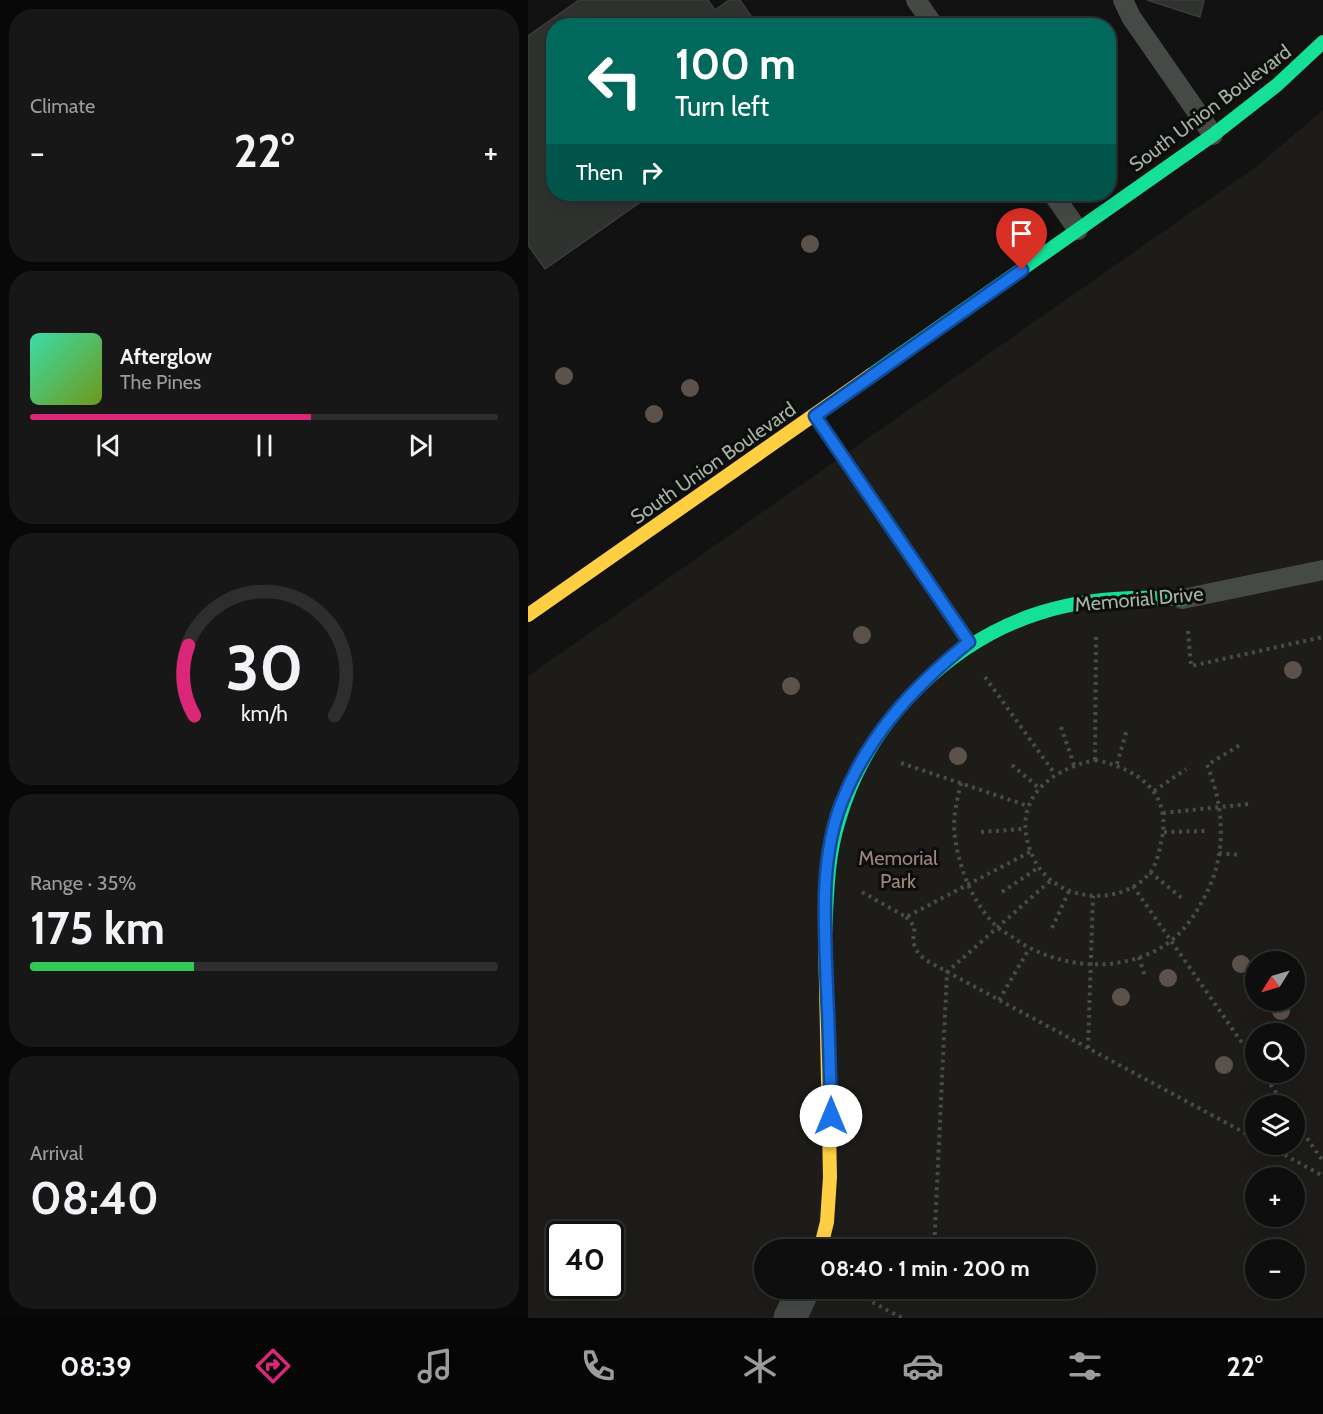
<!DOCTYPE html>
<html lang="en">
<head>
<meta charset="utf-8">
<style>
	body { margin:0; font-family:Cabin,sans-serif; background:#161716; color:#f1f3f6; height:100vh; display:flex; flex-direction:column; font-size:22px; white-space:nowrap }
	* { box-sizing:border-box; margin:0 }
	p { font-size:20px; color:#9a9c9d }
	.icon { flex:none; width:33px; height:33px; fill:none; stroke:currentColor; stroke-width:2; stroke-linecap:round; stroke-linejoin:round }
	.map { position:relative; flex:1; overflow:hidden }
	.sheet { display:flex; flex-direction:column; gap:9px; padding:9px; background:#070807; width:528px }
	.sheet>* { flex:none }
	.guide { position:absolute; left:18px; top:18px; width:570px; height:183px; border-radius:24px; box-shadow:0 6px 24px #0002,0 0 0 2px #2d2e2e; background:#00695c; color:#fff; overflow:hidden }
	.needle { width:39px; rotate:233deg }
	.tools { position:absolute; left:717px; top:951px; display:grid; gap:12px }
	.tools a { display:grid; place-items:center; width:60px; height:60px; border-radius:50%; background:#0d0e0d; box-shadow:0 6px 24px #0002,0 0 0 2px #2d2e2e; font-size:30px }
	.speed { position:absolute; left:18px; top:1221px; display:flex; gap:12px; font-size:30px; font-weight:700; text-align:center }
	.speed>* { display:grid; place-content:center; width:78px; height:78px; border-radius:50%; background:#0d0e0d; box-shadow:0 6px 24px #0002,0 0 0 2px #2d2e2e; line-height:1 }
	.speed .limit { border:3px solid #111; border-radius:9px; background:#fff; color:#111 }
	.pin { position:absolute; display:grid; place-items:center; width:51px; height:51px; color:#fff; margin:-62px -26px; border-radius:50% 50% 50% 0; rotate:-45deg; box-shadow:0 0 6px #0007 }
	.pin .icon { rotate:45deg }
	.me { position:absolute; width:66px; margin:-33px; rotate:0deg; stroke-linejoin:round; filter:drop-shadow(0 0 4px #0008) }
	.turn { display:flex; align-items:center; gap:21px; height:126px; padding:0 30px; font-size:27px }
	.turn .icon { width:78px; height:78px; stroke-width:2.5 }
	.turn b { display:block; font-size:42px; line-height:51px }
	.then { display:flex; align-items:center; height:57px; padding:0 30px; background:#0003; gap:12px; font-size:22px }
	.big { font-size:45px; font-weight:700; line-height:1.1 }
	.sheet .tile { flex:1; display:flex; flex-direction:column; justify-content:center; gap:9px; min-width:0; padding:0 21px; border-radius:24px; background:#161716 }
	.sheet .dial { align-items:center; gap:0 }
	.dial svg { height:156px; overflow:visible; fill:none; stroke:#2d2e2e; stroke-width:7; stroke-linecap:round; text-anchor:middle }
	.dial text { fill:#f1f3f6; stroke:none }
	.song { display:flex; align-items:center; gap:18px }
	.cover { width:72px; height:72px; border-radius:9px; background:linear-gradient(135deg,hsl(160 70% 55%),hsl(80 70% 35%)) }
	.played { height:6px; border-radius:3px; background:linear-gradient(90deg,#db2777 60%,#2d2e2e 60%) }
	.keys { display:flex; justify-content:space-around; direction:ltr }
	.heat { display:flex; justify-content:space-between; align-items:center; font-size:33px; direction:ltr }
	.charge { height:9px; border-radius:4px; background:linear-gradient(90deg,#34c759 35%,#2d2e2e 0) }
	.trip { position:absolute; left:226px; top:1239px; width:342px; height:60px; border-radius:30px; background:#0d0e0d; box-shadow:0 6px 24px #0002,0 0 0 2px #2d2e2e; font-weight:700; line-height:60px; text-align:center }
	.dock { display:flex; height:96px; justify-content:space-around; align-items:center; background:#050605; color:#9a9c9d }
	.dock .icon { width:42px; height:42px }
	.dock .current { color:#db2777 }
	.dock b { font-size:27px; color:#f1f3f6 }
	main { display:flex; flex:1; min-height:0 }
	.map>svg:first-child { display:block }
	.green { fill:#1e1c19; fill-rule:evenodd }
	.building { fill:#2f322f; stroke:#3a3e3a; stroke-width:1.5 }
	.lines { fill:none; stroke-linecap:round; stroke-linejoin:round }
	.path { stroke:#474c47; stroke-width:4; stroke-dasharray:3 4.5; stroke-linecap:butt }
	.lane { stroke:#464a46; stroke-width:20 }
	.street { stroke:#464a46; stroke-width:33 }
	.fast { stroke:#16e098; stroke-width:14 }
	.slow { stroke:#ffcf43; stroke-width:14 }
	.tree { fill:#5d514b }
	.route-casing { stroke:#114b97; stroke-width:15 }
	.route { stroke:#1a73e8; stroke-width:10 }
	.labels { text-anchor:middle; stroke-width:6; stroke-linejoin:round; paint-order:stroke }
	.street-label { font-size:20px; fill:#a4b2a3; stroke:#0c0d0c }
	.park-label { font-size:20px; fill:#9c857b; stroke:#0c0d0c }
</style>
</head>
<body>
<main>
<section class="sheet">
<div class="tile"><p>Climate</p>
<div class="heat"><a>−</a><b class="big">22°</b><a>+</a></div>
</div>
<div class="tile">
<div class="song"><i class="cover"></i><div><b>Afterglow</b><p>The Pines</p></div></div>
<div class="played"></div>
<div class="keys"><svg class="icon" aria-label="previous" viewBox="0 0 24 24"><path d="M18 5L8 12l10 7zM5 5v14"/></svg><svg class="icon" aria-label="pause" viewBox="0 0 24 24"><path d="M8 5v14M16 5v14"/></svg><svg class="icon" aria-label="next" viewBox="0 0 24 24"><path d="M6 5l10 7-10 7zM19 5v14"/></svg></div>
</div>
<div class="tile dial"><svg viewBox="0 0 100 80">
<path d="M14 69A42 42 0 1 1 86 69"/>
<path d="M14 69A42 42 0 0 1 11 33" stroke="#db2777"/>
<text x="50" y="56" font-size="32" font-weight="700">30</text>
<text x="50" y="72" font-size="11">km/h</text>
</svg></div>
<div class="tile"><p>Range · 35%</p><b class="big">175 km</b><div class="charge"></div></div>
<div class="tile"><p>Arrival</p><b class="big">08:40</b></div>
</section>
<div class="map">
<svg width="795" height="1318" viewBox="0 0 795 1318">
	<rect width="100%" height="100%" fill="#111211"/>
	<path class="green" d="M795,110V1318H0V676L729,166ZM728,962H766V1000H728ZM728,1034H766V1072H728ZM728,1106H766V1144H728ZM728,1178H766V1216H728ZM32,1234H82V1286H32ZM237,1250H558V1288H237ZM728,1250H766V1288H728Z"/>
	<path class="building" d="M51,0H180L187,10L201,0H212L230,26H26V194H124L17,269L0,245V36Z
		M619,0H676L672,17Z"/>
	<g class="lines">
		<path class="path" d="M660,631L663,666L795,637
			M457,677L527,774
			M533,727L546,765
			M567,760C611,769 645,793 633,843C631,853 628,865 622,873C591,909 526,901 506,859C480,805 516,771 567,760Z
			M567,760L568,634
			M373,763L500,806
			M589,764L599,729
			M484,765L511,788
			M433,783C429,801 424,819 427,837C431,869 445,903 468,926C473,931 481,934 487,939C532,970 599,975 644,940C660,927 670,910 679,892C699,852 696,806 679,765L712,745
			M626,791L658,769
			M635,813L721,804
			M453,832L495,829
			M636,832L677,831
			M691,853L712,855
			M622,872L656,900
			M605,886L728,1063
			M334,892L378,917L502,852
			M474,892L510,868
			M378,917L387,927C383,944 386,952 401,962L728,1139
			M524,928L541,891
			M611,957L617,977
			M471,1000L501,949
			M560,1048L565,896
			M734,1072L757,1106
			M766,1120L795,1161
			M737,1144L795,1176
			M406,1250L419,972L522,881
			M318,1288L374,1318"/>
		<path class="lane" d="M388,0L406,26
			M595,0L603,17L685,135
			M525,194L550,230
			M654,599L795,570"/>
		<path class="street" d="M262,1318L276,1288"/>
		<path class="fast" d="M343,375L685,135L749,85L795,42
			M287,416L441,642
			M297,937C299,898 299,857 311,820C326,768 353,724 392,686C467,613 552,592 654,599"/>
		<path class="slow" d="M0,615L343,375
			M292,1250L299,1222L302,1177L297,937"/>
	</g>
	<g class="tree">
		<circle cx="282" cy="244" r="9"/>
		<circle cx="36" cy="376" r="9"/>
		<circle cx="162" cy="388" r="9"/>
		<circle cx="126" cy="414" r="9"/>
		<circle cx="334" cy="635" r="9"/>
		<circle cx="765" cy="670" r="9"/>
		<circle cx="263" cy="686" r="9"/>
		<circle cx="430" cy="756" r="9"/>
		<circle cx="713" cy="964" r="9"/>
		<circle cx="640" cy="978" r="9"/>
		<circle cx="593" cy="997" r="9"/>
		<circle cx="753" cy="1011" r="9"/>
		<circle cx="696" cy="1065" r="9"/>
	</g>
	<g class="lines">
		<defs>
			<path id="route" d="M303,1116C302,1074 301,1031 299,989C297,929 291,861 313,804C339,736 386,686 441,642L287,416L494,270"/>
		</defs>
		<use href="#route" class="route-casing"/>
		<use href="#route" class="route"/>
	</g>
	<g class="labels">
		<g class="street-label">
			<text transform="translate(682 108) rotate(-37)" y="7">South Union Boulevard</text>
			<text transform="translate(185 463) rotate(-35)" y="7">South Union Boulevard</text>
			<text transform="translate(611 599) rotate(-5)" y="7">Memorial Drive</text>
		</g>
		<g class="park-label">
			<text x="370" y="865">Memorial<tspan x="370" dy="23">Park</tspan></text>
		</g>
	</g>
</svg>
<div class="tools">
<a><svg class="needle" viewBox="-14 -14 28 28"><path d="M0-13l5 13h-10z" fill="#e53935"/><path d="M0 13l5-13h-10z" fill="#9a9c9d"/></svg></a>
<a><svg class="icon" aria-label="search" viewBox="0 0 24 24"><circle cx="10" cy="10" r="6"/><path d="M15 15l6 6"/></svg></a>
<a><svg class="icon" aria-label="layers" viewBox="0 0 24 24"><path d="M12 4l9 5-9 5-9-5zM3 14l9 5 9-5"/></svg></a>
<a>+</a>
<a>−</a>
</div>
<div class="speed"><div class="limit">40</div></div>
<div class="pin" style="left:494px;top:270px;background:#d93025"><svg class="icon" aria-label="arrive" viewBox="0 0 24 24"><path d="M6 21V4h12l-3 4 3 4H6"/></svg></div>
<svg class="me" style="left:303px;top:1116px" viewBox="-20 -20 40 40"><circle r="19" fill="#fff"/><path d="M0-13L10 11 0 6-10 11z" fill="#1a73e8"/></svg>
<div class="trip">08:40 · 1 min · 200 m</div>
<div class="guide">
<div class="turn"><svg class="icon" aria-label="left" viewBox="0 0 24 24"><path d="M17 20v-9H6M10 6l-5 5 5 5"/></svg><div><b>100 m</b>Turn left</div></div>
<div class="then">Then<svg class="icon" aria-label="right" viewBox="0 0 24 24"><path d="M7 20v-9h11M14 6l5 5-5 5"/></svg></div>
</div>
</div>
</main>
<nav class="dock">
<b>08:39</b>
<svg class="icon current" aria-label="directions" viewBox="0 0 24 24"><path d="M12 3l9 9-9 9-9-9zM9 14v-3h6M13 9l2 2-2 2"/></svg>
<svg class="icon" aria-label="music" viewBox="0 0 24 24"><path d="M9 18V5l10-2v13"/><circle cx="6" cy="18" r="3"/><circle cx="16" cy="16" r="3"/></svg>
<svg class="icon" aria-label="phone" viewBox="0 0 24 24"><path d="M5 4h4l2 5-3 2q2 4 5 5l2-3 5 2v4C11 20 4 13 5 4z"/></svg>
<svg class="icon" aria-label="climate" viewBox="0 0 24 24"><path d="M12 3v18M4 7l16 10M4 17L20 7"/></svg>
<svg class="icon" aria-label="car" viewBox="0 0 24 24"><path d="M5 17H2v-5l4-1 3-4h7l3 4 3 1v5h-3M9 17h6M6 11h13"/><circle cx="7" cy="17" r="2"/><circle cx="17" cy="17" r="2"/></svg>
<svg class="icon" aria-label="filters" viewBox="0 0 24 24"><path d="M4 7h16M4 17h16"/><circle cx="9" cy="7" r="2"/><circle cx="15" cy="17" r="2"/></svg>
<b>22°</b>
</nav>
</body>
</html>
